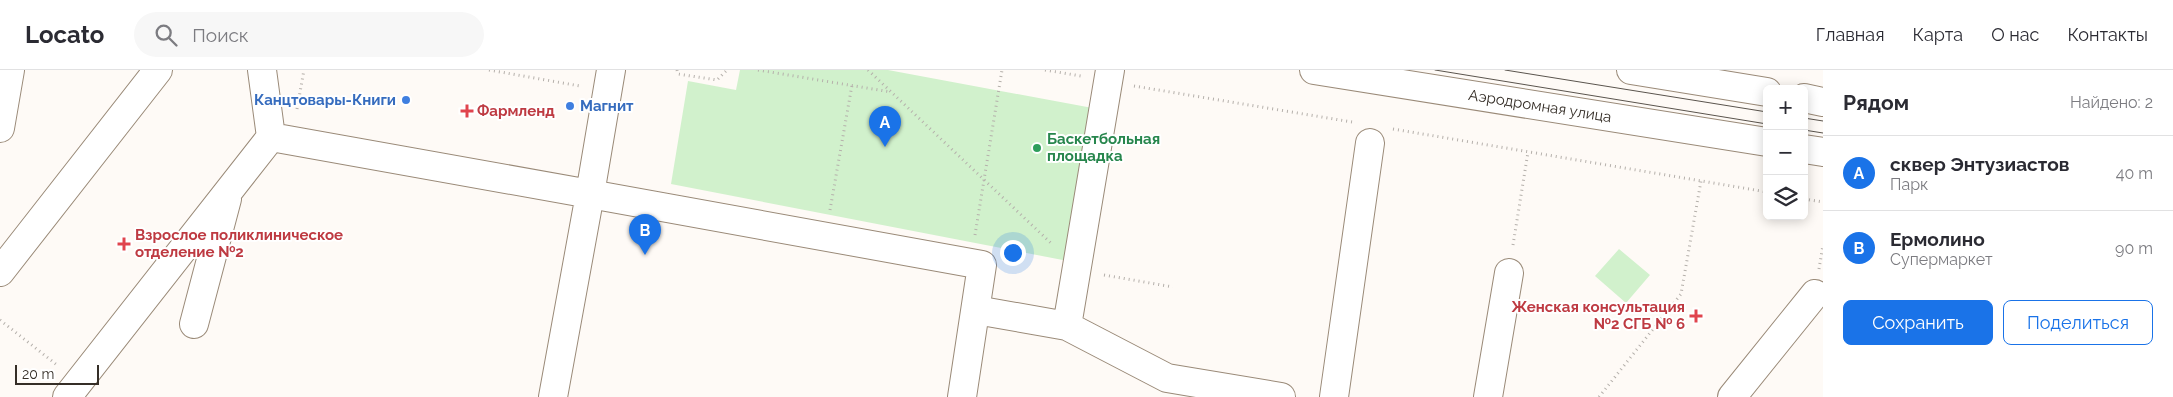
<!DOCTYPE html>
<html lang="ru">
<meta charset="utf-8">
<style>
:root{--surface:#fff;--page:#f7f7f7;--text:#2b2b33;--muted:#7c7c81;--line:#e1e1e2;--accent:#1a73e8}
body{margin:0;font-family:Raleway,sans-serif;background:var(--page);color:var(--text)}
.controls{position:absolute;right:15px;top:15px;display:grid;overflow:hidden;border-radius:8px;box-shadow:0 2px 12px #0003}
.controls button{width:45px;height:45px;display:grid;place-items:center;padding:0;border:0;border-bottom:1px solid var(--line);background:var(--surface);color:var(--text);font:25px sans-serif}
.scale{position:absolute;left:15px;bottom:12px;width:84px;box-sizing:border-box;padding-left:5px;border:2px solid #352e27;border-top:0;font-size:14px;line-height:18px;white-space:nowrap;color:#352e27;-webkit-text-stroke:4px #fff;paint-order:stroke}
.you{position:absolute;left:1012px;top:182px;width:18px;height:18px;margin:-12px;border:4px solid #fff;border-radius:50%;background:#1a73e8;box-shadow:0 0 0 8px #1a73e833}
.badge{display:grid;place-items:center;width:32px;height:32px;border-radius:50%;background:var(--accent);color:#fff;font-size:16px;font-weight:700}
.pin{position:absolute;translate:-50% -41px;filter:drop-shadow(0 1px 2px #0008)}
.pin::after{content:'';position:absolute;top:26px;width:18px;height:15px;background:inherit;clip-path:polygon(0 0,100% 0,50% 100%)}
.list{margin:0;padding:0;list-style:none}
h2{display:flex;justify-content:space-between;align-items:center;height:65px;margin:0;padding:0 20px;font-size:21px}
h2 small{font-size:16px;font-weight:400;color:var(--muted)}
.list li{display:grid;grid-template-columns:32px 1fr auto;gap:15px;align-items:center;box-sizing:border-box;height:75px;padding:0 20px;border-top:1px solid var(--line)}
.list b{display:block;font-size:19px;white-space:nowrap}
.list p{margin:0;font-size:16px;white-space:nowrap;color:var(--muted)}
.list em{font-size:16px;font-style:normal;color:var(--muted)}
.actions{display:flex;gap:10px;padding:15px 20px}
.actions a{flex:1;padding:11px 0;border:1px solid var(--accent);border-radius:8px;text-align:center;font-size:18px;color:var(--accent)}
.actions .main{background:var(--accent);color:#fff}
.icon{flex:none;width:28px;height:28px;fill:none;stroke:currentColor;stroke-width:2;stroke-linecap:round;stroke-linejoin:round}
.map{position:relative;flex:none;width:1823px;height:327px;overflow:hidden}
header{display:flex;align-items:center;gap:30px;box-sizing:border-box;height:70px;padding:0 25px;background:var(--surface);border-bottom:1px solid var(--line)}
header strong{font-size:24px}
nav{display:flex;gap:28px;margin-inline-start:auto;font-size:18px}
.search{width:350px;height:45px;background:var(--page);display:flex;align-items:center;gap:12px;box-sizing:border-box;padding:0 18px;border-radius:28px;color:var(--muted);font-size:19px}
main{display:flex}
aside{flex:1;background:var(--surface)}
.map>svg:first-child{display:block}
.green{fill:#d1f1cc}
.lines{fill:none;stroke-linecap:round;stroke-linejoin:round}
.minor-casing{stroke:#9a8a78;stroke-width:30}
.major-casing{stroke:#9a8a78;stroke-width:30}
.path{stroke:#b5b0ab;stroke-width:3;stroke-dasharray:1 4;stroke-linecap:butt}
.minor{stroke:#fff;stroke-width:28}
.major{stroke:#fff;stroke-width:28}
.tram{stroke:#5a544d;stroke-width:1}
.shop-dot{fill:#3f7fe0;stroke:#fff;stroke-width:2}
.health-dot{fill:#e0444e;stroke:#fff;stroke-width:2}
.leisure-dot{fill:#2e9e5b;stroke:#fff;stroke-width:2}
.labels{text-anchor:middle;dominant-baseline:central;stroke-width:4;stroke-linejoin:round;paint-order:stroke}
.shop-label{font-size:15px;font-weight:bold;fill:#366cbe;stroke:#fff;text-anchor:end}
.street-label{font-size:15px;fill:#352e27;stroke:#fff}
.health-label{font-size:15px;font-weight:bold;fill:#be3a42;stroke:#fff;text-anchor:start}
.leisure-label{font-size:15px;font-weight:bold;fill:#27864d;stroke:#fff;text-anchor:start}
</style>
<header>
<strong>Locato</strong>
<div class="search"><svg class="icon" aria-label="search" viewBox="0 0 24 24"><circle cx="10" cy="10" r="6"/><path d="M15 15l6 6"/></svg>Поиск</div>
<nav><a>Главная</a><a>Карта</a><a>О нас</a><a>Контакты</a></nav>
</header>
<main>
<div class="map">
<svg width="1823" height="327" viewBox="0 0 1823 327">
<rect width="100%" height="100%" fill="#fefaf6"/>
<path class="green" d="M 740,0 L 888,0 L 1098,39 L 1073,192 L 671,114 L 688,11 L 736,20 Z
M 1619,179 L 1650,205 L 1626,233 L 1595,206 Z"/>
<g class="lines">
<g class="minor-casing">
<path id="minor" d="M 262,0 L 271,67
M 0,58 L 10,0
M 0,202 L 158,0
M 976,240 L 1067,256 L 1167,308 L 1281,327
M 194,254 L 227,129
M 1067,256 L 1110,0
M 67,327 L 271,67 L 590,124 L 611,0
M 553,327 L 590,124 L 982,195 L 962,327
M 1334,327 L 1370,73
M 1488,327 L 1509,203
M 1732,327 L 1815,224"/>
</g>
<g class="major-casing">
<path id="major" d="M 1314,0 L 1767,72
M 1631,0 L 1767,22
M 1804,28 L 1823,32
M 1804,79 L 1823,82"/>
</g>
<path class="path" d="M 489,0 L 580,16
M 677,0 L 678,4 L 717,10 L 727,0
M 758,0 L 891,22
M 868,0 L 1053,175
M 1045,0 L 1081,6
M 1134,16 L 1352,52
M 297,39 L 304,0
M 1393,59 L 1767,122
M 1804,129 L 1823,132
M 830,140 L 852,15
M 975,165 L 1002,0
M 1513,175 L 1528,82
M 1819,199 L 1823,175
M 1104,205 L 1173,217
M 0,250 L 57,295
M 1599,327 L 1681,224 L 1701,111"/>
<use href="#minor" class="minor"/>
<use href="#major" class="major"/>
<path class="tram" d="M 1435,0 L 1767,54
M 1505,0 L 1767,42
M 1804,48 L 1823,51
M 1804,60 L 1823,63"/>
</g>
<g class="shop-dot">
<circle cx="406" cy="30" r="5"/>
<circle cx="570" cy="36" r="5"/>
</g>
<g class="health-dot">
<path d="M464.5 33.5h5v5h5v5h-5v5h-5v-5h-5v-5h5z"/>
<path d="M121.5 166.5h5v5h5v5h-5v5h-5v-5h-5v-5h5z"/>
<path d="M1693.5 238.5h5v5h5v5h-5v5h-5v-5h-5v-5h5z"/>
</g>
<circle class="leisure-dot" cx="1037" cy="78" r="5"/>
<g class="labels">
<g class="shop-label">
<text x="396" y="30">Канцтовары-Книги</text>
<text x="580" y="36" text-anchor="start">Магнит</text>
</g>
<g class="street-label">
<text transform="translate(1540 36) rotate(9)">Аэродромная улица</text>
</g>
<g class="health-label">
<text x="477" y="41">Фармленд</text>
<text x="135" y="165">Взрослое поликлиническое<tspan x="135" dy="17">отделение №2</tspan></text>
<text x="1685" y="237" text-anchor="end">Женская консультация<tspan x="1685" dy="17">№2 СГБ № 6</tspan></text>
</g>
<g class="leisure-label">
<text x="1047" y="69">Баскетбольная<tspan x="1047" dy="17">площадка</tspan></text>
</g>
</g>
</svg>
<div class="controls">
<button>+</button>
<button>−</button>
<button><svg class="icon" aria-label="layers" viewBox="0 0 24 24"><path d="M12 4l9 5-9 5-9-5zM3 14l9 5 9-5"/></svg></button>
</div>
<div class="scale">20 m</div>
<div class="you"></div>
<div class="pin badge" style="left:885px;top:77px">A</div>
<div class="pin badge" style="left:645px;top:185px">B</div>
</div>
<aside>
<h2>Рядом<small>Найдено: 2</small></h2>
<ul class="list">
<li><span class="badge">A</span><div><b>сквер Энтузиастов</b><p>Парк</p></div><em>40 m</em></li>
<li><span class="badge">B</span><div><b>Ермолино</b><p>Супермаркет</p></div><em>90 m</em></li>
</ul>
<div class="actions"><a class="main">Сохранить</a><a>Поделиться</a></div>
</aside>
</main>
